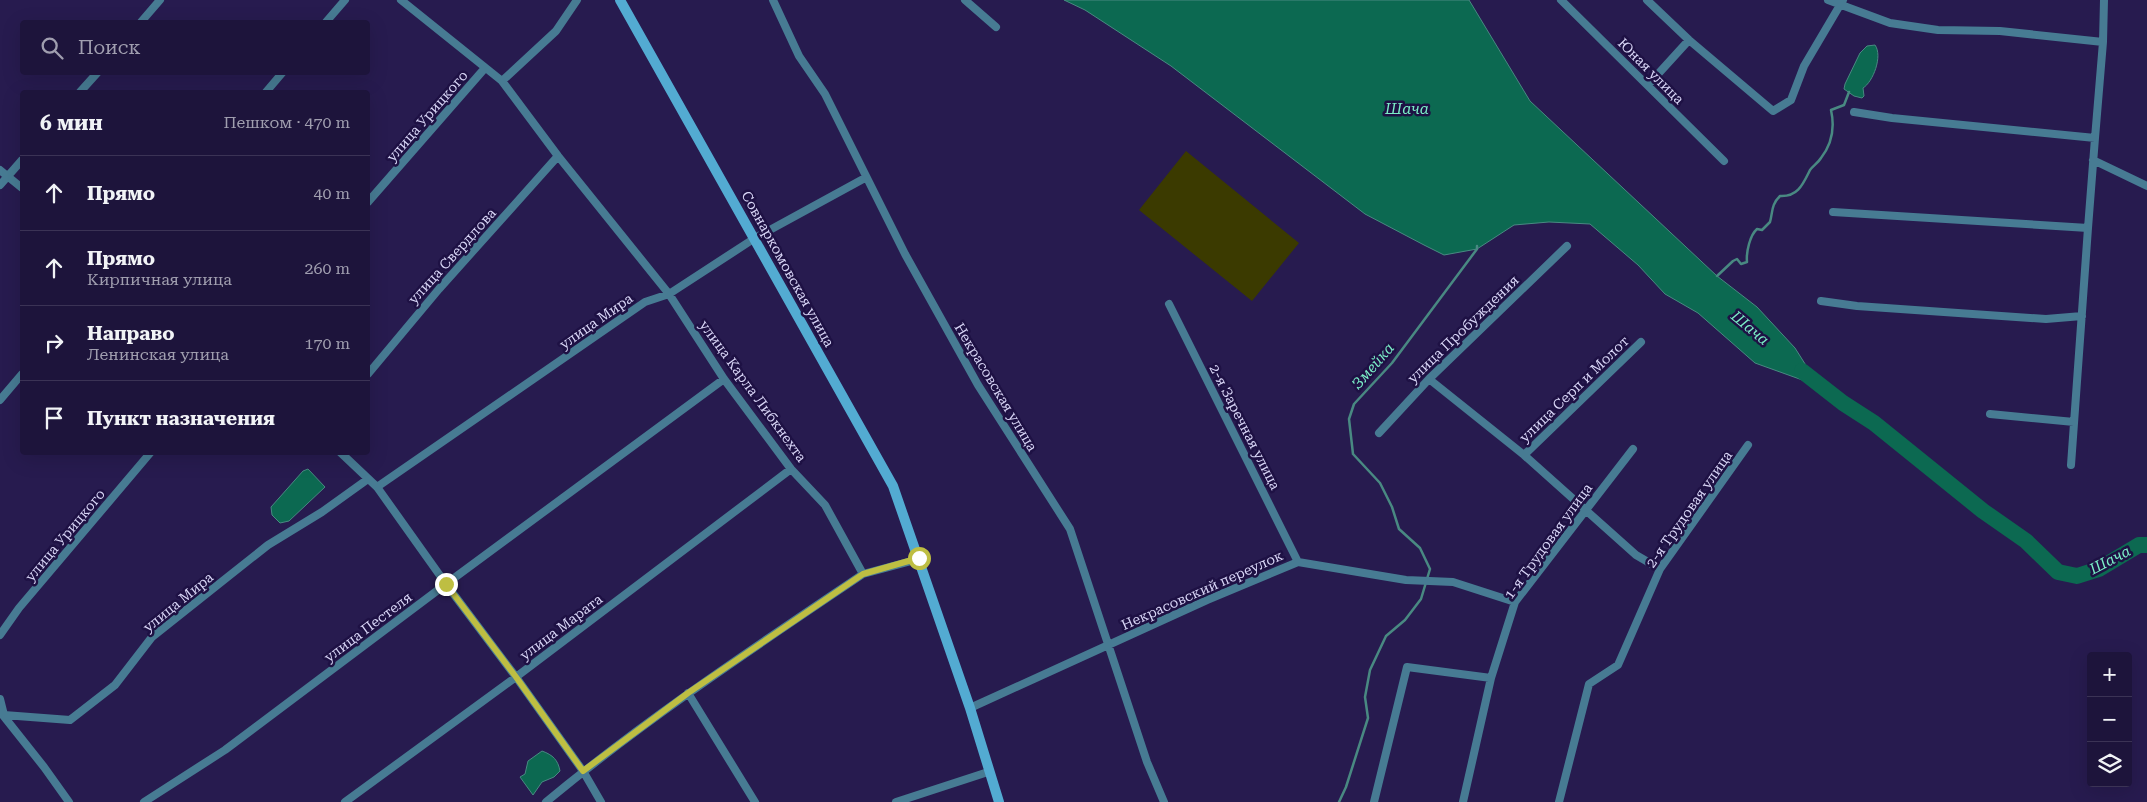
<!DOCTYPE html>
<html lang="ru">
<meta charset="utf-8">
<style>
:root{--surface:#1d143b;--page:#2a2146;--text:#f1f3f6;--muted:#a09eaf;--line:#3b3355}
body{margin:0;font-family:"Roboto Serif",serif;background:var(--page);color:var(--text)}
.controls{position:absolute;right:15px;bottom:15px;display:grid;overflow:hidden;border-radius:5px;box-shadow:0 5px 20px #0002}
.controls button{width:45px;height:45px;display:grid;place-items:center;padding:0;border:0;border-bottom:1px solid var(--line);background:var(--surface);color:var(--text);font:25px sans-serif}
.stop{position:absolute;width:15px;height:15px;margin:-11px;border:4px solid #bebe42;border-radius:50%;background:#fff}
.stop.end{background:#bebe42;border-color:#fff;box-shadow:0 1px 5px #0008}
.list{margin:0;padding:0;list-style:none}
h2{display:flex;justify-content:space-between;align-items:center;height:65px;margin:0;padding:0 20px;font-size:21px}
h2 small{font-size:16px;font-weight:400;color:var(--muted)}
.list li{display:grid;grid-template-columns:32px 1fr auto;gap:15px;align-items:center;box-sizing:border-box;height:75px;padding:0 20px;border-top:1px solid var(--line)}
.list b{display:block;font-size:19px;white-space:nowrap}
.list p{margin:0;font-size:16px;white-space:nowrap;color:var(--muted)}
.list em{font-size:16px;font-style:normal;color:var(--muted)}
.icon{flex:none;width:28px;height:28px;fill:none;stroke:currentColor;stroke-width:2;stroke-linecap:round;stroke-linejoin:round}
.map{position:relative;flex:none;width:2147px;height:802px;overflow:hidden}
.search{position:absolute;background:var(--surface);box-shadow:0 5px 20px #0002;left:20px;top:20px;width:350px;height:55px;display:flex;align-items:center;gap:12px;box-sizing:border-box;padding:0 18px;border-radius:5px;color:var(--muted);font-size:19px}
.panel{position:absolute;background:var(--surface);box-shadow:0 5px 20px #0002;left:20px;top:90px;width:350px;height:365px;border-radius:5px}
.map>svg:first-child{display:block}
.green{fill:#3b3a00}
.water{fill:#0c6951;stroke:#498982}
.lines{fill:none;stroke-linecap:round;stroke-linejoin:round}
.stream{stroke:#498982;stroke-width:2.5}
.river{stroke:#0c6951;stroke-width:16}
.street{stroke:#477b93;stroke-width:8}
.secondary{stroke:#53abd2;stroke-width:10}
.route{stroke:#bebe42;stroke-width:6}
.labels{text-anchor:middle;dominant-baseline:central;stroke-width:5;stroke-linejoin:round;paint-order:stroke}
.street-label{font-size:14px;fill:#d8d5f6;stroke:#1e1144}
.water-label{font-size:15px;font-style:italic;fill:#7beec7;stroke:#1e1144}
</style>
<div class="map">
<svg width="2147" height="802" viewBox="0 0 2147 802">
<rect width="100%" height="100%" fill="#271b4f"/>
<path class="green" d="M 1186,151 L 1299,243 L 1252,301 L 1139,210 Z"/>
<path class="water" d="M 1064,0 L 1469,0 L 1530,101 L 1717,276 L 1757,307 L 1795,348 L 1819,386 L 1755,363 L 1698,313 L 1665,294 L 1638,265 L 1590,224 L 1549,222 L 1514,225 L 1477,249 L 1444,255 L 1424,245 L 1365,214 L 1171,66 L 1085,10 Z
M 1875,45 C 1883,56 1873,82 1863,88 L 1864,96 L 1862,98 L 1854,96 L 1844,89 L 1845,84 L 1860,53 L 1867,46 Z
M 308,469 L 325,487 L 289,521 L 280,523 L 272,515 L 271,507 L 303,471 Z
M 542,751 C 553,755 558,760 560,771 L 554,777 L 542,782 L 533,795 L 520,777 L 525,774 L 528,761 Z"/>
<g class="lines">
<path class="stream" d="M 1717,276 L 1733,261 L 1737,259 L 1741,264 L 1747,262 C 1746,252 1750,235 1757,229 L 1762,230 L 1770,222 C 1773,211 1771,205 1780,196 C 1798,197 1803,184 1810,170 C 1813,166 1818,163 1821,158 C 1832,144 1835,128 1831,110 L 1844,105 L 1849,92
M 1339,802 L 1346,787 L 1368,718 L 1365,697 L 1370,670 L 1386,636 L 1405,620 L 1421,599 L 1430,569 L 1420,548 L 1399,529 L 1392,507 L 1380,483 L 1353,454 L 1349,419 L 1354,404 L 1392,363 L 1477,249 L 1477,246"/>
<path class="river" d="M 1802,371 L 1843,403 L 1874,423 L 1983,511 L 2026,541 L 2058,572 L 2077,576 L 2099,569 L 2139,545 L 2147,545"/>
<path class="street" d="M 401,0 L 502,81 L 558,156 L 669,294 L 724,379 L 791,469 L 825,505 L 863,574 L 919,559
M 773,0 L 799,56 L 825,94 L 905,254 L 978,385 L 1070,529 L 1147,762 L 1164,802
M 965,0 L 996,27
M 1561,0 L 1724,161
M 1647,0 L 1689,40 L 1773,111 L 1791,100 L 1804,66 L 1843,0
M 1828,0 L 1890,23 L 1938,30 L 2000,31 L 2103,42 L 2104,0
M 141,22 L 160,0
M 326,22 L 345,0
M 502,81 L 556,31 L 577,0
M 1648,85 L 1689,40
M 80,92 L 98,72
M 266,92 L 283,72
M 1854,112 L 1892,118 L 2095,138 L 2103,42
M 2093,160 L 2147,186
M 0,170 L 22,188
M 0,185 L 22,160
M 368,202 L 485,68
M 1833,212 L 2088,228 L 2095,138
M 1821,301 L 1857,306 L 2046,319 L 2082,316
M 1169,304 L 1298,562
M 368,374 L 439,289 L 558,156
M 1429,379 L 1524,455 L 1636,555 L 1660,569
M 0,400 L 22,374
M 1990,414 L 2074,422
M 1379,433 L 1429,379 L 1567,246
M 340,452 L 377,487 L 446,584 L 516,677 L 583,771 L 601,802
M 1524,455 L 1641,342
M 2071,465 L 2088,228
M 377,487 L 645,302 L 669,294 L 755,238 L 865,178
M 0,635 L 19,608 L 151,452
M 688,693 L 755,802
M 0,699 L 4,715 L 70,720 L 115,685 L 152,637 L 268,545 L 322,512 L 368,479
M 970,708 L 1207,600 L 1298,562 L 1406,580 L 1453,582 L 1515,602
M 2,714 L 44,767 L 69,802
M 144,802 L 225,750 L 446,584 L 724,379
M 345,802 L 516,677 L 791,469
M 546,802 C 646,719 755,647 863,574
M 896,802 L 988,772
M 1374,802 L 1407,667 L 1491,678
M 1463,802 L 1491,678 L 1515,602 L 1633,449
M 1559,802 L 1589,684 L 1618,665 L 1660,569 L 1748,445"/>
<path class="secondary" d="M 620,0 L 893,486 L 970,708 L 999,802"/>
</g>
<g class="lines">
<path class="route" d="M 446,584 L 516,677 L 583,771 L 688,693 L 863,574 L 919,558"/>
</g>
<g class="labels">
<g class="street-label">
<text transform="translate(1651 71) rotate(45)">Юная улица</text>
<text transform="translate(427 116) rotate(-49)">улица Урицкого</text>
<text transform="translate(452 256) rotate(-48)">улица Свердлова</text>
<text transform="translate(788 269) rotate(61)">Совнаркомовская улица</text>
<text transform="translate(596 321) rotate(-35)">улица Мира</text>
<text transform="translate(1463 329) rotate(-44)">улица Пробуждения</text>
<text transform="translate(996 387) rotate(59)">Некрасовская улица</text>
<text transform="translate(1574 389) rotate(-44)">улица Серп и Молот</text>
<text transform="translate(753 391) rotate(54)">улица Карла Либкнехта</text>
<text transform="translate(1245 427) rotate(63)">2-я Заречная улица</text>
<text transform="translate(1689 509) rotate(-55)">2-я Трудовая улица</text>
<text transform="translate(65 535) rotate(-50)">улица Урицкого</text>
<text transform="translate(1548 541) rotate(-54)">1-я Трудовая улица</text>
<text transform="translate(1202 590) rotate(-24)">Некрасовский переулок</text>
<text transform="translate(178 602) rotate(-39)">улица Мира</text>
<text transform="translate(368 627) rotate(-37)">улица Пестеля</text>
<text transform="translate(561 627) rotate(-37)">улица Марата</text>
</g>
<g class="water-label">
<text x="1407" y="109">Шача</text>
<text transform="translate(1750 328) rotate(40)">Шача</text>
<text transform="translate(1373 366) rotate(-49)">Змейка</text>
<text transform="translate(2110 560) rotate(-28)">Шача</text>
</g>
</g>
</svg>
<div class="controls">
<button>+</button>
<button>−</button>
<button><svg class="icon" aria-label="layers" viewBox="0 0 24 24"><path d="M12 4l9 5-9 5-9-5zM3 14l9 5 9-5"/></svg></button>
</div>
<div class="stop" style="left:919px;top:558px"></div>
<div class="stop end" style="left:446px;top:584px"></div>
<div class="search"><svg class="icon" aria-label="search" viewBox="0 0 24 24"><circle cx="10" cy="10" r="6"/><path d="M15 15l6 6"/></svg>Поиск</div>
<section class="panel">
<h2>6 мин<small>Пешком · 470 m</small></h2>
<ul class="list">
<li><svg class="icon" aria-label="ahead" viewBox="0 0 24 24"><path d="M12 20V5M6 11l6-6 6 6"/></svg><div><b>Прямо</b></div><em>40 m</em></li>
<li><svg class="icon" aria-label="ahead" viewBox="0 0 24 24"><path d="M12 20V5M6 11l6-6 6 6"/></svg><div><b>Прямо</b><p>Кирпичная улица</p></div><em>260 m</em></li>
<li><svg class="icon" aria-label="right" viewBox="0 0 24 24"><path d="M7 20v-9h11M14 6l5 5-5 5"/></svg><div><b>Направо</b><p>Ленинская улица</p></div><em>170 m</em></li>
<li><svg class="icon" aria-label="arrive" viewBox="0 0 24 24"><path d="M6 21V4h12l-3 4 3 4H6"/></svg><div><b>Пункт назначения</b></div></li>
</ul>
</section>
</div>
